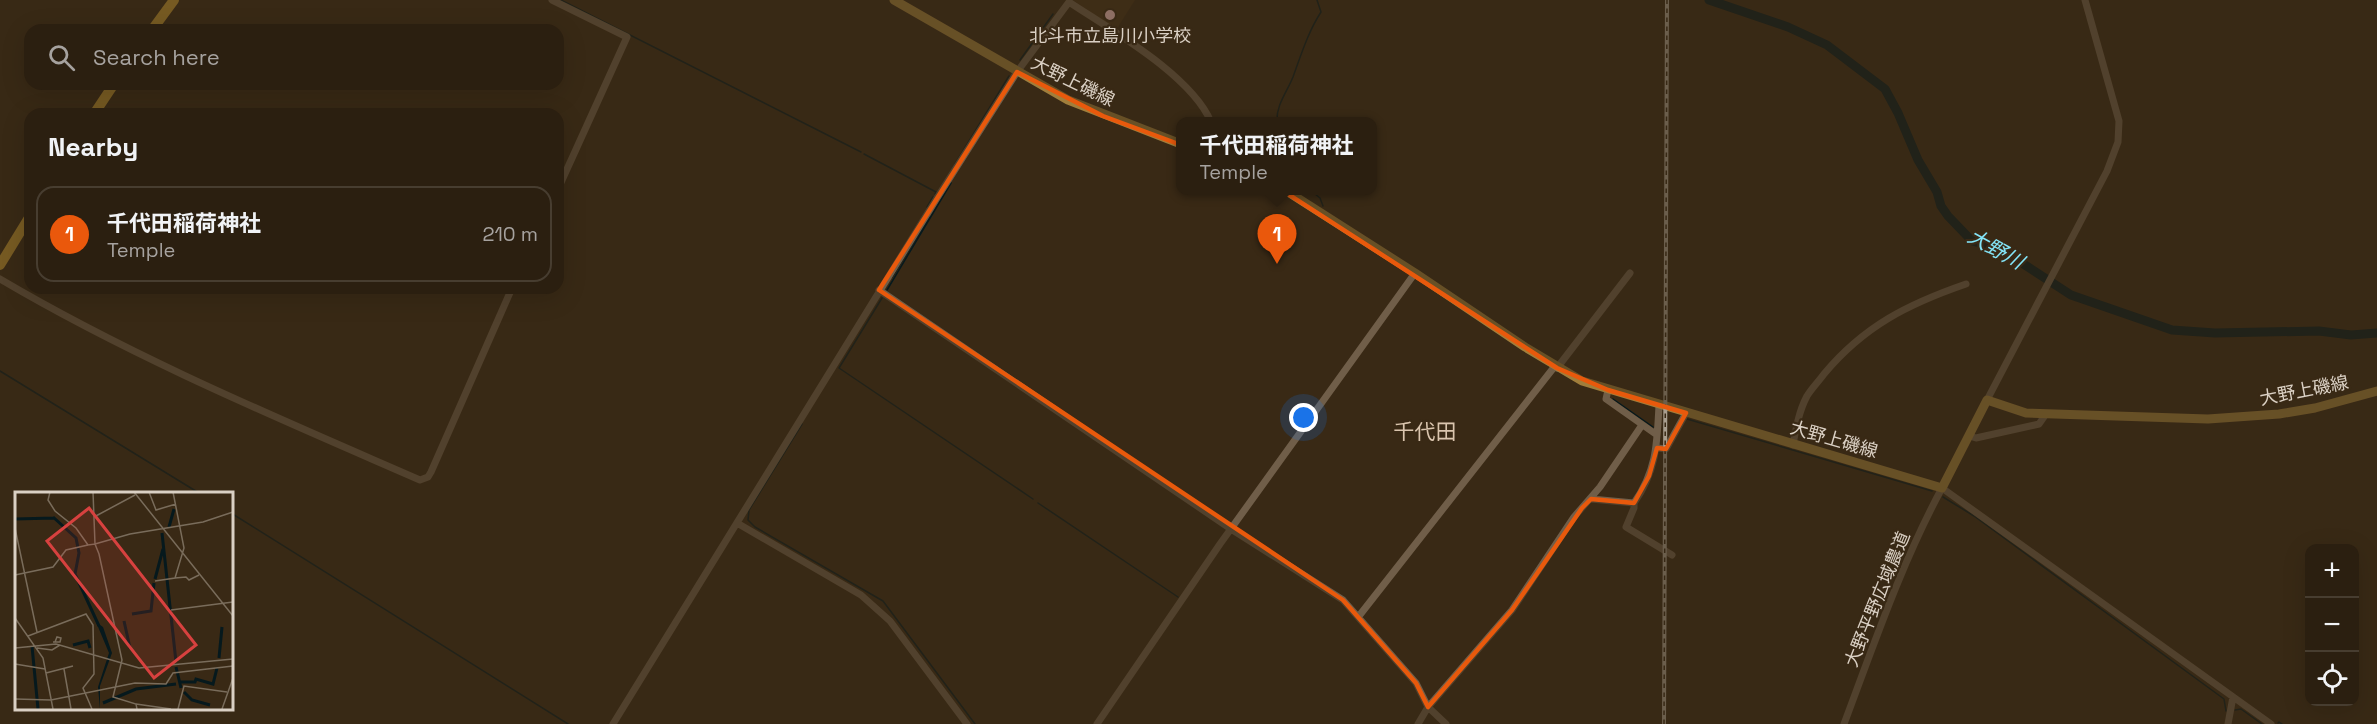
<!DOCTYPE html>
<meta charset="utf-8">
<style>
:root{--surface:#2b1f10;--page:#332719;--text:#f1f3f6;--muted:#a6a29f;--line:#473d30;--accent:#ea580c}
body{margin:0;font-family:"Space Grotesk","Noto Sans JP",sans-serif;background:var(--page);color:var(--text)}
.controls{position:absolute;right:18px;bottom:18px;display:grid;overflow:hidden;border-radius:12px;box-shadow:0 6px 24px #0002}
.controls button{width:54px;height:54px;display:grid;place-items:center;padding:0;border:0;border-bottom:2px solid var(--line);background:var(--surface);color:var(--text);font:30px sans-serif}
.you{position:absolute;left:1304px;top:418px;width:21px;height:21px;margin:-15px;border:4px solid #fff;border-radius:50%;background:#1a73e8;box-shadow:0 0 0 9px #1a73e833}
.badge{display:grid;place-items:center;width:39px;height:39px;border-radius:50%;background:var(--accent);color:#fff;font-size:20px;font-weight:700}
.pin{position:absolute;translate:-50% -50px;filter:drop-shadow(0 2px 3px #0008)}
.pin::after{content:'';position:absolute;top:32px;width:21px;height:18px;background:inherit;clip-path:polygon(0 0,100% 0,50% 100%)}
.popup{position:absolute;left:1176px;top:117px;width:201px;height:78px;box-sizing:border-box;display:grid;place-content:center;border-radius:12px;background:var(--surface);filter:drop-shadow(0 2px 4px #0005);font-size:20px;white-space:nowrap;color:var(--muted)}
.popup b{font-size:22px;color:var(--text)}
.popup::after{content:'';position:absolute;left:50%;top:100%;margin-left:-12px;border:12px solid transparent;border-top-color:var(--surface)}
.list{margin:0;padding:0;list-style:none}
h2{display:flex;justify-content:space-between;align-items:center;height:78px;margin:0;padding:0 24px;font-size:26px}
h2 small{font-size:20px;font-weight:400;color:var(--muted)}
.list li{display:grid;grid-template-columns:39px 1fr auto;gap:18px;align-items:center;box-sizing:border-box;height:96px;margin:0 12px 12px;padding:0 12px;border:2px solid var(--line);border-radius:18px}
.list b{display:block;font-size:22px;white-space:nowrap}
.list p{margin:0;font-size:20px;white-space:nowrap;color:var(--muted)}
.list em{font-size:20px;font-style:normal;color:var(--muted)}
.icon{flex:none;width:33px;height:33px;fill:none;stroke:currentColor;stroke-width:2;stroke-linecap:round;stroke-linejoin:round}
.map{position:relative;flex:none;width:2377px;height:724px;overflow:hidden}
.search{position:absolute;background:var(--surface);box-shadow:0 6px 24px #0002;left:24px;top:24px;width:540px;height:66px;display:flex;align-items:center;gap:15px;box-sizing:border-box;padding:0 21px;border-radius:18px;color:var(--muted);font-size:22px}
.panel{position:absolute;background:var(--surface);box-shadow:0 6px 24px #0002;left:24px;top:108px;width:540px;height:186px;border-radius:18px}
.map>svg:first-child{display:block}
.built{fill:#463117}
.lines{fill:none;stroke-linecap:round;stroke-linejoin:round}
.stream{stroke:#06191d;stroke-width:1.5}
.river{stroke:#06191d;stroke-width:9}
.minor{stroke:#705e49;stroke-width:7}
.major{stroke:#a17e3b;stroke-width:9}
.highway{stroke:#c19431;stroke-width:10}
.rail-casing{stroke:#a89d8e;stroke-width:4}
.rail{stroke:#392915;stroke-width:1.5;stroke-dasharray:4.5;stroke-linecap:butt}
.marked{fill:none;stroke:#e8590c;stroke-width:4.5;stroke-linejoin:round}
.education-dot{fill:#8d6e63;stroke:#392915;stroke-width:2}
.labels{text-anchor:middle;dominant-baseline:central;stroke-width:4.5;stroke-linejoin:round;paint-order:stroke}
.poi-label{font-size:18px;fill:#dad0c4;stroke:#392915}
.street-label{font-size:18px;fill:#dad0c4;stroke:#392915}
.water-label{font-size:20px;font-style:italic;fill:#84e6f9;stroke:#392915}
.quarter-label{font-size:21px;fill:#dac5ae;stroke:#392915}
.inset-river{fill:none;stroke:#06191d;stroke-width:3}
.inset-road{fill:none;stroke:#796c5b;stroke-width:1.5}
.view{fill:#d7413f;fill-opacity:0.15;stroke:#d7413f;stroke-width:3}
.inset-edge{fill:none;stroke:#dad0c4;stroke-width:3}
</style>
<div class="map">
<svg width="2377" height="724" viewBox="0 0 2377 724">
<rect width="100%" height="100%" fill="#392915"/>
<path class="built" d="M 1073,0 L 1135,0 L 1116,30 Z"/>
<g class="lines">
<path class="stream" d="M 561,0 L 861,152
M 1020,60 L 1053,14
M 1277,122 C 1276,105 1287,92 1293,77 C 1301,55 1308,32 1321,12 L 1317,0
M 864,154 L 936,192 L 935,194
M 955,164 L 1009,76
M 1310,190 L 1320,198 L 1323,206
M 927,207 L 933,197
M 892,277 L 929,217
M 887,290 L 951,183
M 882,298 L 839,368 L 1033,499
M 0,371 L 199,493
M 1613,399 L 1653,427
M 1687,419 L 1932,491
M 802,424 L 749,510 L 748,520 L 755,527 L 883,601 L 975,724
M 1943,497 L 1974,516 L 2224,699 L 2226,711
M 1038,503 L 1178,597
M 231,513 L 568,724
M 2235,710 L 2241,709 L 2262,724
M 2278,723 L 2279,722 L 2282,724"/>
<path class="river" d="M 1709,0 L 1788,27 L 1827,45 L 1885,89 L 1898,113 L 1918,160 L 1937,192 L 1941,206 L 1948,216 L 1972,241 L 1999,248 L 2071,295 L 2172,330 L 2215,333 L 2319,331 L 2351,335 L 2377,333"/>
<path class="minor" d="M 552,0 L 627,37 L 558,189
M 0,279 C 134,358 278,418 420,480 L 428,477 L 431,472 L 512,288
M 879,290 L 1231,529 L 1343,600 L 1416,683 L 1428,707 L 1446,724
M 1557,368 L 1630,273
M 1608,390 L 1606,399 L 1657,435
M 1987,400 L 2107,171 L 2118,142 L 2119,121 L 2085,0
M 1969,436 L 1976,438 L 2039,424 L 2046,414
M 1793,445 C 1796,428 1799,411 1807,396 C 1812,388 1819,381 1824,374 C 1864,326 1908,304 1966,284
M 1657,448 L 1666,449 L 1686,413
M 1591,499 L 1634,503 C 1657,470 1657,443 1659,405
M 1634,503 L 1634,508 L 1626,527 L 1672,555
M 737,523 L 861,595 L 890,621 L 967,724
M 1359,616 L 1555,366
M 613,724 L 937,198 L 1017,72 L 1069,2 C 1111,30 1191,75 1211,122
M 1097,724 L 1220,544 L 1415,273
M 1418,724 L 1428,707 L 1512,610 L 1574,517 L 1600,487 L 1642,425
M 1844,724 C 1874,644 1902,562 1942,488 L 2271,724
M 2228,724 L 2233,697"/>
<path class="major" d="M 894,0 L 1068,100 L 1181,144
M 1285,190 L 1415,273 L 1525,347 L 1582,381 L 1942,488 L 1987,400 L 2026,413 L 2208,419 L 2279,414 L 2315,408 L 2377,391"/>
<path class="highway" d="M 152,30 L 174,0
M 94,114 L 114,84
M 0,265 L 30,216"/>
<g class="rail-casing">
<path id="rail" d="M 1664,724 L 1667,0"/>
</g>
<use href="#rail" class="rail"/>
</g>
<path d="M0 0H2377V724H0ZM 1017,72 L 1103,116 L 1254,172 L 1557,368 L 1608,390 L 1686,413 L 1666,449 L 1657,448 L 1649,476 L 1634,503 L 1591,499 L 1582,508 L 1512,610 L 1428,707 L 1416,683 L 1343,600 L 879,290 Z" fill="#392915" fill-opacity=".55" fill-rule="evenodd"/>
<path class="marked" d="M 1017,72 L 1103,116 L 1254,172 L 1557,368 L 1608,390 L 1686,413 L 1666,449 L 1657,448 L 1649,476 L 1634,503 L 1591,499 L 1582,508 L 1512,610 L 1428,707 L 1416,683 L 1343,600 L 879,290 Z"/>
<circle class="education-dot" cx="1110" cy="15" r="6"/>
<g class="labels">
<g class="poi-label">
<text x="1110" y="35">北斗市立島川小学校</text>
</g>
<g class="street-label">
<text transform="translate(1073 81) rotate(26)">大野上磯線</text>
<text transform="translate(2304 390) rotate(-11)">大野上磯線</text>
<text transform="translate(1834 439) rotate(16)">大野上磯線</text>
<text transform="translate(1877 599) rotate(-68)">大野平野広域農道</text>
</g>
<g class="water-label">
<text transform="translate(1996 249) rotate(29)">大野川</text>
</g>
<g class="quarter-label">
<text x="1425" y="431">千代田</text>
</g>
</g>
<g transform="translate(15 492)">
<rect width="218" height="218" fill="#392915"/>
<path d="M 81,130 L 88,135 L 97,161 L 85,194 L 85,217 L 83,195 L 94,161 Z" fill="#06191d"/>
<path class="inset-river" d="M 38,25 L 61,46 L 64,61 L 60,82 L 84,134M 0,27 L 39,26M 154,35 L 159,17M 147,41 L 161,170M 140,87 L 148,57M 117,122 L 136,119 L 139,91M 109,129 L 115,156M 58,153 L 73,149 L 75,156M 17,154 L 23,217M 204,166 L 207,135M 161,175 L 166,196M 164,190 L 180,190 L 181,187 L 198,192 L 202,176M 169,200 L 177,208 L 195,213M 88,211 L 121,197 L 161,192"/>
<path class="inset-road" d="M 35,0 L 33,8 L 40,19 L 61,36 L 73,53 L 80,52 L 84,62 L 107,168 L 98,205 L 121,212 L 122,217M 78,0 L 80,52 L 115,42 L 188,30 L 218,20M 119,0 L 218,124M 134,0 L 141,18 L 161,12M 79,25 L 120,3M 0,36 L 22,140M 0,83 L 38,75 L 51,58 L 73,53M 160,86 L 171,85 L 174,88 L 184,83M 140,89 L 160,86 L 169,56 L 158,0M 156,118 L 218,110M 0,126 L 28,166 L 38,217M 13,144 L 71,122 L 78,133 L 79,182 L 68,196 L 77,217M 38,150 L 45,150 L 46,146 L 42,145 L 40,150M 0,156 L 41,152 L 124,176 L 218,167M 22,156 L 37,158 L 45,153M 0,172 L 30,177M 49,177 L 56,217M 31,181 L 58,174M 0,207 L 36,208 L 120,191 L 151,192 L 158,181 L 218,174M 121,212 L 156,217M 163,217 L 169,194 L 212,200M 207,217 L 218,186"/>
<path class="view" d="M 74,16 L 181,153 L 139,186 L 32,49 Z"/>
<rect width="218" height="218" class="inset-edge"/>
</g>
</svg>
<div class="controls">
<button>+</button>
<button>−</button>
<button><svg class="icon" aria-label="locate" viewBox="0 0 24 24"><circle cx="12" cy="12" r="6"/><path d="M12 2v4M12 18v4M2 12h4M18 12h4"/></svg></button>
</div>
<div class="you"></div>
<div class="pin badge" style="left:1277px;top:264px">1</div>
<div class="popup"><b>千代田稲荷神社</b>Temple</div>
<div class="search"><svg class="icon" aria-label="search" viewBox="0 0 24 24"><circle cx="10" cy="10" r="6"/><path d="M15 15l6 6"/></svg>Search here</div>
<section class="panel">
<h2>Nearby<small></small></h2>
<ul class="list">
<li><span class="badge">1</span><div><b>千代田稲荷神社</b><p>Temple</p></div><em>210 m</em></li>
</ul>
</section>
</div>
